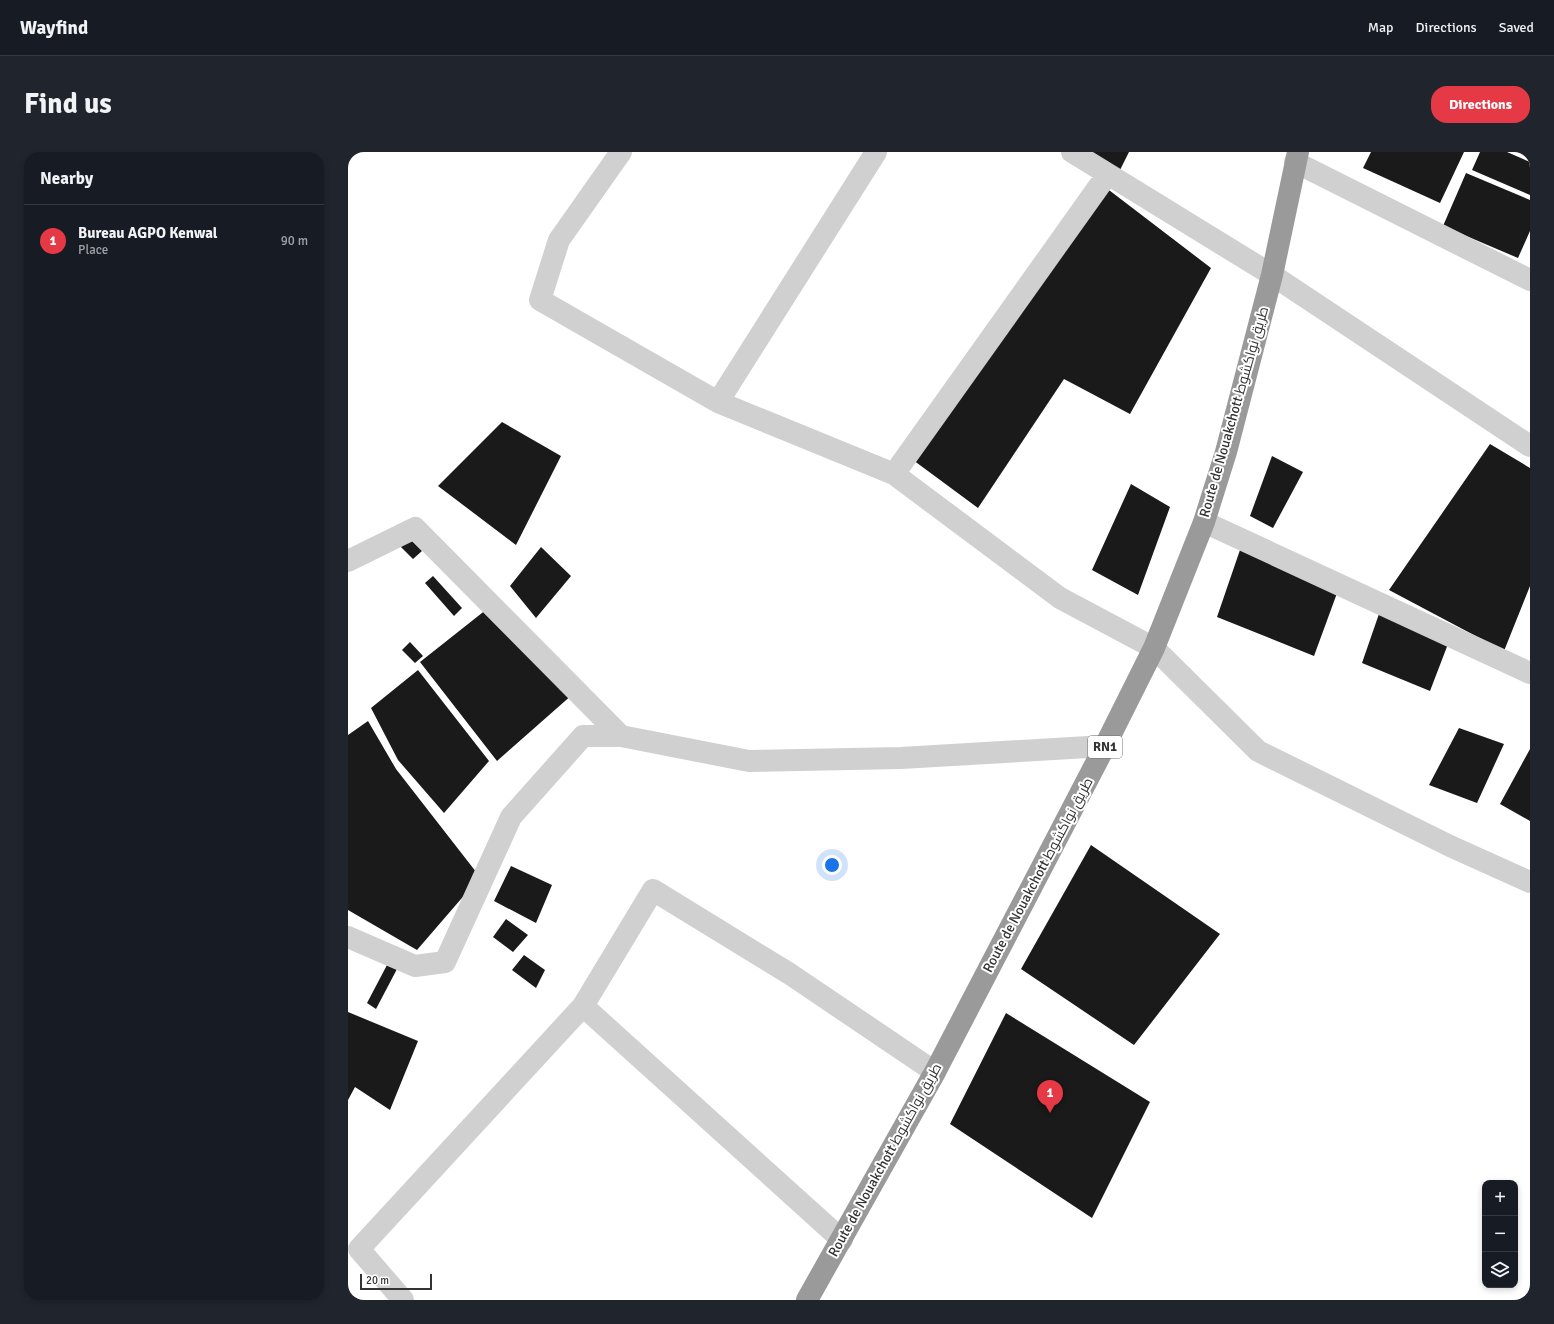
<!DOCTYPE html>
<meta charset="utf-8">
<style>
:root{--surface:#171b24;--page:#20242c;--text:#f1f3f6;--muted:#9ea1a6;--line:#363941;--accent:#e63946}
body{margin:0;font-family:Signika,Cairo,sans-serif;background:var(--page);color:var(--text)}
.controls{position:absolute;right:12px;bottom:12px;display:grid;overflow:hidden;border-radius:8px;box-shadow:0 2px 6px #0003}
.controls button{width:36px;height:36px;display:grid;place-items:center;padding:0;border:0;border-bottom:1px solid var(--line);background:var(--surface);color:var(--text);font:20px sans-serif}
.scale{position:absolute;left:12px;bottom:10px;width:72px;box-sizing:border-box;padding-left:4px;border:2px solid #333;border-top:0;font-size:11px;line-height:14px;white-space:nowrap;color:#333;-webkit-text-stroke:3px #fff;paint-order:stroke}
.you{position:absolute;left:484px;top:713px;width:14px;height:14px;margin:-10px;border:3px solid #fff;border-radius:50%;background:#1a73e8;box-shadow:0 0 0 6px #1a73e833}
.badge{display:grid;place-items:center;width:26px;height:26px;border-radius:50%;background:var(--accent);color:#fff;font-size:13px;font-weight:700}
.pin{position:absolute;translate:-50% -33px;filter:drop-shadow(0 1px 2px #0008)}
.pin::after{content:'';position:absolute;top:21px;width:14px;height:12px;background:inherit;clip-path:polygon(0 0,100% 0,50% 100%)}
.list{margin:0;padding:0;list-style:none}
h2{display:flex;justify-content:space-between;align-items:center;height:52px;margin:0;padding:0 16px;font-size:17px}
h2 small{font-size:13px;font-weight:400;color:var(--muted)}
.list li{display:grid;grid-template-columns:26px 1fr auto;gap:12px;align-items:center;box-sizing:border-box;height:72px;padding:0 16px;border-top:1px solid var(--line)}
.list b{display:block;font-size:15px;white-space:nowrap}
.list p{margin:0;font-size:13px;white-space:nowrap;color:var(--muted)}
.list em{font-size:13px;font-style:normal;color:var(--muted)}
.icon{flex:none;width:22px;height:22px;fill:none;stroke:currentColor;stroke-width:2;stroke-linecap:round;stroke-linejoin:round}
.map{position:relative;flex:none;width:1182px;height:1148px;overflow:hidden;border-radius:16px}
header{display:flex;align-items:center;gap:24px;box-sizing:border-box;height:56px;padding:0 20px;background:var(--surface);border-bottom:1px solid var(--line)}
header strong{font-size:19px}
nav{display:flex;gap:22px;margin-inline-start:auto;font-size:14px}
.intro{display:flex;align-items:center;justify-content:space-between;box-sizing:border-box;height:96px;padding:0 24px}
h1{margin:0;font-size:28px}
.button{padding:10px 18px;border-radius:16px;background:var(--accent);color:#fff;font-size:14px;font-weight:700}
main{display:flex;gap:24px;padding:0 24px}
aside{flex:1;background:var(--surface);border-radius:16px;box-shadow:0 2px 6px #0003}
.map>svg:first-child{display:block}
.building{fill:#1a1a1a}
.lines{fill:none;stroke-linecap:round;stroke-linejoin:round}
.minor{stroke:#d0d0d0;stroke-width:22}
.highway{stroke:#9a9a9a;stroke-width:22}
.labels{text-anchor:middle;dominant-baseline:central;stroke-width:4;stroke-linejoin:round;paint-order:stroke}
.shield{fill:#fff;stroke:#707070;stroke-width:1}
.shield-label{font-size:13px;font-weight:bold;fill:#333}
.street-label{font-size:14px;fill:#333;stroke:#fff}
</style>
<header>
<strong>Wayfind</strong>
<nav><a>Map</a><a>Directions</a><a>Saved</a></nav>
</header>
<div class="intro"><h1>Find us</h1><a class="button">Directions</a></div>
<main>
<aside>
<h2>Nearby<small></small></h2>
<ul class="list">
<li><span class="badge">1</span><div><b>Bureau AGPO Kenwal</b><p>Place</p></div><em>90 m</em></li>
</ul>
</aside>
<div class="map">
<svg width="1182" height="1148" viewBox="0 0 1182 1148">
<rect width="100%" height="100%" fill="#fff"/>
<path class="building" d="M 735,0 L 781,0 L 770,22 Z
M 1023,0 L 1116,0 L 1092,51 L 1015,16 Z
M 1132,0 L 1159,0 L 1182,10 L 1182,43 L 1124,18 Z
M 1118,21 L 1182,48 L 1182,79 L 1170,106 L 1095,74 Z
M 757,35 L 863,116 L 782,262 L 716,227 L 630,356 L 565,308 Z
M 154,270 L 213,304 L 168,393 L 90,334 Z
M 1142,292 L 1182,316 L 1182,434 L 1156,499 L 1041,438 Z
M 924,304 L 955,320 L 925,376 L 902,364 Z
M 783,332 L 822,355 L 790,443 L 744,418 Z
M 60,385 L 74,399 L 65,407 L 51,393 Z
M 193,395 L 223,424 L 188,466 L 162,434 Z
M 893,395 L 992,433 L 966,504 L 869,465 Z
M 85,424 L 114,456 L 106,464 L 77,431 Z
M 139,457 L 225,542 L 149,609 L 72,510 Z
M 1032,459 L 1100,492 L 1082,539 L 1014,511 Z
M 62,490 L 75,504 L 67,511 L 54,498 Z
M 70,518 L 141,609 L 96,661 L 50,608 L 23,556 Z
M 20,569 L 48,617 L 132,725 L 69,798 L 0,758 L 0,583 Z
M 1111,576 L 1156,592 L 1129,651 L 1081,633 Z
M 1182,597 L 1182,669 L 1152,652 Z
M 743,693 L 872,782 L 786,893 L 673,817 Z
M 163,714 L 204,733 L 188,771 L 146,749 Z
M 158,767 L 180,783 L 165,800 L 145,785 Z
M 176,803 L 197,818 L 188,836 L 164,818 Z
M 39,813 L 49,817 L 28,857 L 19,851 Z
M 0,860 L 70,889 L 42,958 L 7,935 L 0,948 Z
M 658,861 L 802,950 L 744,1066 L 602,972 Z"/>
<g class="lines">
<path class="minor" d="M 273,0 L 211,88 L 192,148 L 370,250 L 546,322 L 712,446 L 806,496 L 910,599 L 1102,694 L 1182,730
M 724,0 L 924,123 L 1182,294
M 947,10 L 1182,128
M 370,250 L 528,0
M 546,322 L 759,23
M 856,370 L 1182,521
M 0,409 L 67,376 L 273,584
M 0,785 L 67,814 L 97,810 L 163,665 L 235,584 L 273,584 L 401,609 L 553,606 L 757,594
M 235,854 L 305,738 L 442,822 L 587,920
M 55,1148 L 11,1097 L 235,854 L 494,1088"/>
<path class="highway" d="M 459,1148 L 587,920 L 757,594 L 806,496 L 856,370 L 878,300 L 924,123 L 950,0"/>
</g>
<g class="labels">
<rect class="shield" x="740" y="584" width="34" height="22" rx="3"/>
<g class="shield-label">
<text x="757" y="595">RN1</text>
</g>
<g class="street-label">
<text transform="translate(886 260) rotate(-74)">Route de Nouakchott طريق نواكشوط</text>
<text transform="translate(690 723) rotate(-62)">Route de Nouakchott طريق نواكشوط</text>
<text transform="translate(537 1008) rotate(-61)">Route de Nouakchott طريق نواكشوط</text>
</g>
</g>
</svg>
<div class="controls">
<button>+</button>
<button>−</button>
<button><svg class="icon" aria-label="layers" viewBox="0 0 24 24"><path d="M12 4l9 5-9 5-9-5zM3 14l9 5 9-5"/></svg></button>
</div>
<div class="scale">20 m</div>
<div class="you"></div>
<div class="pin badge" style="left:702px;top:961px">1</div>
</div>
</main>
